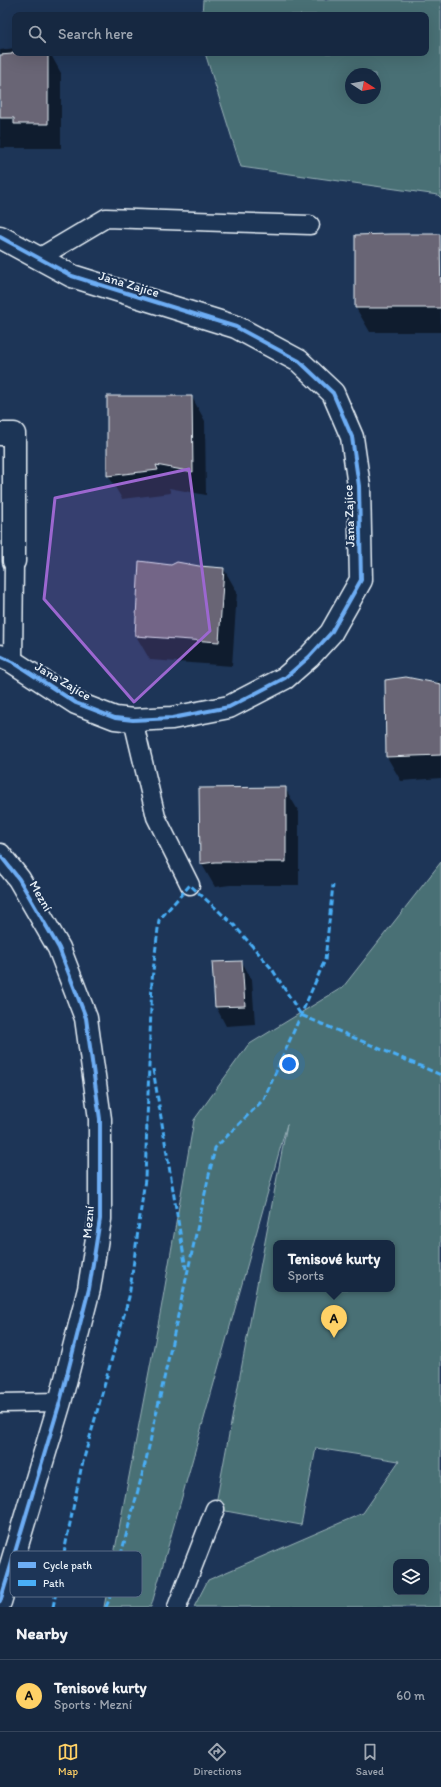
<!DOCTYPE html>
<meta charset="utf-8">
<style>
:root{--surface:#162841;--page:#23344c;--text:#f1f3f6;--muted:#9ea6b1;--line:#35445a;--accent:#ffd166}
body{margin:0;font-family:Itim,sans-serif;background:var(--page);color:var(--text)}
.controls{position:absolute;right:12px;bottom:12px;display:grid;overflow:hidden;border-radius:8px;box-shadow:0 4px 16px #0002}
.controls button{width:36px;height:36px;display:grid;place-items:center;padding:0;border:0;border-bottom:1px solid var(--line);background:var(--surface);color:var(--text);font:20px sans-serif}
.compass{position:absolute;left:345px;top:68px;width:36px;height:36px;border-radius:50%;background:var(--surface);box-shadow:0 4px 16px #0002;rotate:101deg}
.you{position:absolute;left:289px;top:1064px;width:14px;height:14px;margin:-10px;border:3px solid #fff;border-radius:50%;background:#1a73e8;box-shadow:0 0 0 6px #1a73e833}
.badge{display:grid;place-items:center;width:26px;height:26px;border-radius:50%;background:var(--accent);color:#111;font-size:13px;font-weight:700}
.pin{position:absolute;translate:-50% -33px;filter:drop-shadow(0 1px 2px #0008)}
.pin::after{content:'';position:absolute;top:21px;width:14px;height:12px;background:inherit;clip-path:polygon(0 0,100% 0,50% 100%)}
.popup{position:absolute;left:273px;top:1240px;width:122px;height:52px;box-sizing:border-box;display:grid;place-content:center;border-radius:8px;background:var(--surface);filter:drop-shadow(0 1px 3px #0005);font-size:13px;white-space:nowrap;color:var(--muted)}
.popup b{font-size:15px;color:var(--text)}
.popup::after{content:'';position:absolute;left:50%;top:100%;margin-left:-8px;border:8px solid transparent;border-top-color:var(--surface)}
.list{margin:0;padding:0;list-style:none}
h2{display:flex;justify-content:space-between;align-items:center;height:52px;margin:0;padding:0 16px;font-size:17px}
h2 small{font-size:13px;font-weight:400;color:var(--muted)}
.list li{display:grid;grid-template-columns:26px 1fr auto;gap:12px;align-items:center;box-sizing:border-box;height:72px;padding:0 16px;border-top:1px solid var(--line)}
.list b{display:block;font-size:15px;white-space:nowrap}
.list p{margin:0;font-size:13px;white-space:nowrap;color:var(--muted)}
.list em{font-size:13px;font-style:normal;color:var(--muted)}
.icon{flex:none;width:22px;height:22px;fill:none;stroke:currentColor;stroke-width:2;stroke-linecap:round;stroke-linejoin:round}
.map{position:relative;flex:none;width:441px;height:1607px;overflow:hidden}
.search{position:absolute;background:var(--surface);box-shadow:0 4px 16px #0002;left:12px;right:12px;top:12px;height:44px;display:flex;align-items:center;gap:10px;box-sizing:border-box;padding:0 14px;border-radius:8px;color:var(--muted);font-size:15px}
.sheet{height:124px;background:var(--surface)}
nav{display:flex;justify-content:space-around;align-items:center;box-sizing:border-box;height:56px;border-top:1px solid var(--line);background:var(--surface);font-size:11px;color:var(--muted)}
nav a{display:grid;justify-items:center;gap:2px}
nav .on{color:var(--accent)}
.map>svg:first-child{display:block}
.green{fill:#487075;stroke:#98b0b6;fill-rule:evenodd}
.shadow{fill:#0007}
.building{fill:#696574;stroke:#e8f1f8}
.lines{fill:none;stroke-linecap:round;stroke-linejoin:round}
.lane-casing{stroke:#e8f1f8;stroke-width:21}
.street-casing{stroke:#e8f1f8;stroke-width:25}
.lane{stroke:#1d3557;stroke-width:18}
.street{stroke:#1d3557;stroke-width:22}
.quiet{stroke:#49aef6;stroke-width:3;stroke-dasharray:6 3;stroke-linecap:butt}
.cycleway-casing{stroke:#1d3557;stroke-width:6}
.cycleway{stroke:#6dadf4;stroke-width:4}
.marked{fill:#9c67d0;fill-opacity:0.2;stroke:#9c67d0;stroke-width:3;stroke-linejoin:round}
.labels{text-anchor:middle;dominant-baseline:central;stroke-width:4;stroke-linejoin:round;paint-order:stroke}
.street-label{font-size:13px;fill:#e8f1f8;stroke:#1d3557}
.key{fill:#1d3557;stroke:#5a6d87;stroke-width:1}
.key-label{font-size:11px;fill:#e8f1f8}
</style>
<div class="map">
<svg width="441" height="1607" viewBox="0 0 441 1607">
<rect width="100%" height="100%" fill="#1d3557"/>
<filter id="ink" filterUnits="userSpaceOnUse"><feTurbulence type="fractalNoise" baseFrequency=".025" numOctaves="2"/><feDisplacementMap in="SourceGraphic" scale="8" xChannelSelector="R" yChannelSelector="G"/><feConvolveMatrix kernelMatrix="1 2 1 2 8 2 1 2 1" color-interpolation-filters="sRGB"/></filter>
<g filter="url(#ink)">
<path class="green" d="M 203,0 L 441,0 L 441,198 L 438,195 L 241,167 L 205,53 L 426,53 L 426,15 L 202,15 ZM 351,74 L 375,74 L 375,98 L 351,98 Z
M 441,862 L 441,1607 L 194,1607 L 208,1580 L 363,1513 L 399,1461 L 316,1448 L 301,1525 L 215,1509 L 287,1124 L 151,1607 L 104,1607 L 161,1309 L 194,1120 L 248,1045 L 343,987 ZM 276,1243 L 392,1243 L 392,1289 L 276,1289 ZM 396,1562 L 426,1562 L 426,1592 L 396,1592 Z"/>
<path class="shadow" d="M 15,48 L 15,53 L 50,53 L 61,73 L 61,148 L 0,148 L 0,50 Z
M 440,235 L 441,332 L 370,332 L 356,308 L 356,236 Z
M 192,397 L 205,421 L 206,495 L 169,488 L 171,493 L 122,499 L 108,475 Z
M 171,566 L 224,569 L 237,592 L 232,666 L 150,660 L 136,636 Z
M 386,681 L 436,684 L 436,682 L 441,681 L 441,778 L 401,781 L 387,757 Z
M 285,788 L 299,812 L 299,885 L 230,885 L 215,887 L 201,863 Z
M 242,962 L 252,980 L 255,1024 L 226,1026 L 216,1007 L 213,963 Z"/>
<path class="building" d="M 12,53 L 48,53 L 48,124 L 14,124 L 14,118 L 0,118 L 0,55 L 12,54 Z
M 390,234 L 440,234 L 441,308 L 355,308 L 355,235 Z
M 107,396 L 192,396 L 193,472 L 156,465 L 158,470 L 107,476 Z
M 139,561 L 171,565 L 177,562 L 199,566 L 224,568 L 219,642 L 135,636 Z
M 406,677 L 441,684 L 441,755 L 386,757 L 385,680 Z
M 286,787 L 286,862 L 215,862 L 200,864 L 199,788 Z
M 242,961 L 245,1006 L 215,1007 L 212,962 Z"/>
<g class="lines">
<g class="lane-casing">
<path id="lane" d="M 37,259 L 106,218 L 310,225
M 13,662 L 14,561
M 133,720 L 156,817 L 190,885
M 0,1403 L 60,1402
M 177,1607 L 215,1509"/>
</g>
<g class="street-casing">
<path id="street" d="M 0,237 L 72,276 L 236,327 L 299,361 L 333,393 L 352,437 L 359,486 L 361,580 L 331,633 L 309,657 L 285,678 L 229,707 L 172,718 L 133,720 L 115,718 L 76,703 L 13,662 L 0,656
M 0,434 L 14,434 L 14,561
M 0,855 L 19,879 L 59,948 L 86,1018 L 100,1119 L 100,1219 L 89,1289 L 60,1402 L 0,1602"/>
</g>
<use href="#lane" class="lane"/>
<use href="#street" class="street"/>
<path class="quiet" d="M 153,1069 L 186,1269
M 53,1607 L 81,1469 L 129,1297 L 145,1179 L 152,980 L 159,920 L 190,885 L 234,925 L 272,969 L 301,1015 L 441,1075
M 106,1607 L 109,1600 L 146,1460 L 215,1148 L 264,1099 L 325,960 L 333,885"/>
<g class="cycleway-casing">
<path id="cycleway" d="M 0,237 L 72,276 L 236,327 L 299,361 L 333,393 L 352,437 L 359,486 L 361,580 L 331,633 L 309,657 L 285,678 L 229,707 L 172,718 L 133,720 L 115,718 L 76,703 L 13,662 L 0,656
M 0,855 L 19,879 L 59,948 L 86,1018 L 100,1119 L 100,1219 L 89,1289 L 60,1402 L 0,1602"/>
</g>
<use href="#cycleway" class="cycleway"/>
</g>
</g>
<path class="marked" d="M 189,469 L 210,631 L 134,702 L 44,599 L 55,498 Z"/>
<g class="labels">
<g class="street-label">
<text transform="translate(129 284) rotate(17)">Jana Zajíce</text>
<text transform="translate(349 516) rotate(-92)">Jana Zajíce</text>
<text transform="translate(63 681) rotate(31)">Jana Zajíce</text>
<text transform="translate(41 896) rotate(60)">Mezní</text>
<text transform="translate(88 1222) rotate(-85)">Mezní</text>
</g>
</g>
<rect x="10" y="1551" width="132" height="46" rx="6" class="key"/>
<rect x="18" y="1562" width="18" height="6" fill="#6dadf4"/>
<rect x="18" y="1580" width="18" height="6" fill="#49aef6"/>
<g class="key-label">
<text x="43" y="1569">Cycle path</text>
<text x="43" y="1587">Path</text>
</g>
</svg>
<div class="controls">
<button><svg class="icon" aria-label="layers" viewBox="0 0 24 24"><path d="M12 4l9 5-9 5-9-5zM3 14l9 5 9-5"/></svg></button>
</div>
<svg class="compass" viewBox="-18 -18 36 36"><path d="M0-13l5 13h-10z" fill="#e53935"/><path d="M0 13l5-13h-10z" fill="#9ea6b1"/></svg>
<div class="you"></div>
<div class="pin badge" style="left:334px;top:1338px">A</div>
<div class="popup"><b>Tenisové kurty</b>Sports</div>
<div class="search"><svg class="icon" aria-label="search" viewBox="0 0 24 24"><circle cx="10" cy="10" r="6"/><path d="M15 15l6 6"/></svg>Search here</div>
</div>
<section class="sheet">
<h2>Nearby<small></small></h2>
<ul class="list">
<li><span class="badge">A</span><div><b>Tenisové kurty</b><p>Sports · Mezní</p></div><em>60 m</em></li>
</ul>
</section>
<nav>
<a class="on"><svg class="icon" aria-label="map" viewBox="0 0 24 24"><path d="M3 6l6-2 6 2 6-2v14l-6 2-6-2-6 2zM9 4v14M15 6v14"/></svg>Map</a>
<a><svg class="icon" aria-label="directions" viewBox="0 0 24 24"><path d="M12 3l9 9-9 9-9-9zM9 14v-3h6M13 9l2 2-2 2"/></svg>Directions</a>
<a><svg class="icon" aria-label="saved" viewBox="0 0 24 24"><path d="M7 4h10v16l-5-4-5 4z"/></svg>Saved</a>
</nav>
